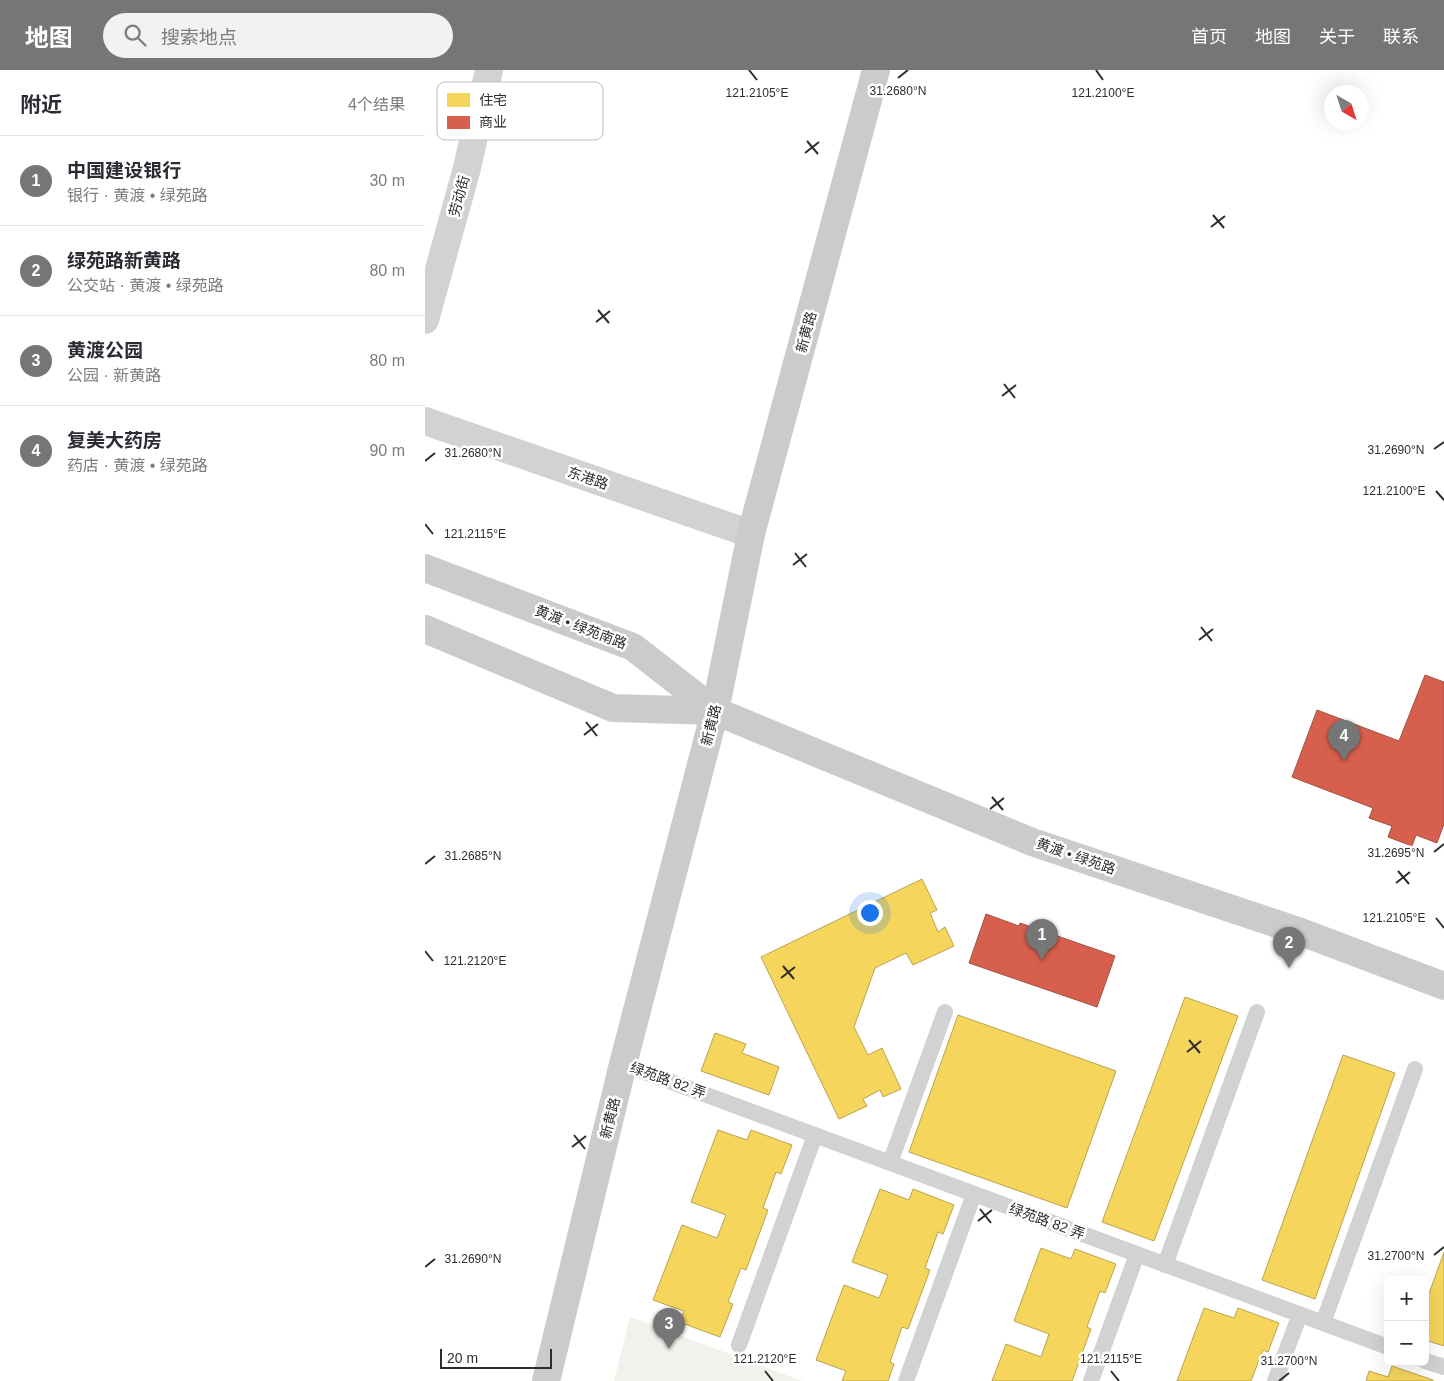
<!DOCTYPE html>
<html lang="zh">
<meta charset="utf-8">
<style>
:root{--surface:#fff;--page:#f2f2f3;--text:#2b2b33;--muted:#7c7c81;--line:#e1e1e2;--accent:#767676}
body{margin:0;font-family:Helvetica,"Noto Sans SC",sans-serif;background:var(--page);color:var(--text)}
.controls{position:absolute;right:15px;bottom:15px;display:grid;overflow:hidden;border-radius:8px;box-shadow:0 5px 20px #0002}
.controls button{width:45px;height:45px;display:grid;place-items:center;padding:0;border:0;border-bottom:1px solid var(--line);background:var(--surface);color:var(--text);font:25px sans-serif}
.compass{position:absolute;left:899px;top:15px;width:45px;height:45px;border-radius:50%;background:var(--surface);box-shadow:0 5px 20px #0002;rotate:141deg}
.scale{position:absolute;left:15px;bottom:12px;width:112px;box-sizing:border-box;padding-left:5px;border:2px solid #2d2d2d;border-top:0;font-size:14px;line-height:18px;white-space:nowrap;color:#2d2d2d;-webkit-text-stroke:4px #fff;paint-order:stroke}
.you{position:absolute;left:444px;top:842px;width:18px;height:18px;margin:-12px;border:4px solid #fff;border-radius:50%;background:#1a73e8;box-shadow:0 0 0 8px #1a73e833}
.badge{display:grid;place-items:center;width:32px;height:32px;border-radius:50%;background:var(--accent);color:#fff;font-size:16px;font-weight:700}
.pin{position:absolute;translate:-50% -41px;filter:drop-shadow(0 1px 2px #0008)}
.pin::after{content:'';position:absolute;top:26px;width:18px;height:15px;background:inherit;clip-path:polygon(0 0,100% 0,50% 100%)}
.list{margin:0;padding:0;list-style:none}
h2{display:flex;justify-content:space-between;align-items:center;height:65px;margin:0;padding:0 20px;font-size:21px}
h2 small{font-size:16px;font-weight:400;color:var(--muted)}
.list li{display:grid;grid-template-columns:32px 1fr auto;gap:15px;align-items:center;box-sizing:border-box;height:90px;padding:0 20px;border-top:1px solid var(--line)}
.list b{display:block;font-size:19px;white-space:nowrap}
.list p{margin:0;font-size:16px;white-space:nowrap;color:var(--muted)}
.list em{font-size:16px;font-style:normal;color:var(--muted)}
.icon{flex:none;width:28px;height:28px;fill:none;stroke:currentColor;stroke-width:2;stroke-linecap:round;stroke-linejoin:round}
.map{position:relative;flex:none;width:1019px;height:1311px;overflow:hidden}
header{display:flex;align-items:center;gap:30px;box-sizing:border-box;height:70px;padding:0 25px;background:var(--accent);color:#fff}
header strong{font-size:24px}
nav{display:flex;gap:28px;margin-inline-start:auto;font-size:18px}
.search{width:350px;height:45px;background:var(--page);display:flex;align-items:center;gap:12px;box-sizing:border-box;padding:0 18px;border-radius:28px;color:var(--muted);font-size:19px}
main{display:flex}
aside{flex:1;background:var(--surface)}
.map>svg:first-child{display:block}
.green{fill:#f0f3ec}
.homes{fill:#f6d55c;stroke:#baa34e}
.shops{fill:#d6604d;stroke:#a35143}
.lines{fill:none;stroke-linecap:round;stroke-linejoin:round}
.lane{stroke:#d2d2d2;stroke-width:16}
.street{stroke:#d2d2d2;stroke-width:28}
.secondary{stroke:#cbcbcb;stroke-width:28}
.ticks{fill:none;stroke:#2d2d2d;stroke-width:2}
.labels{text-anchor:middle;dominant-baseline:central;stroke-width:5;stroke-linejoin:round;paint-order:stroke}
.street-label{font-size:14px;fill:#2d2d2d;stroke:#fff}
.key{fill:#fff;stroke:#c0c0c0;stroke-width:1}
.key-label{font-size:14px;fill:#2d2d2d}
.ticks-label{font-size:12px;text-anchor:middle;fill:#2d2d2d;stroke:#fff;stroke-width:5;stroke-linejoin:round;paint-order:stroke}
</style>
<header>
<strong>地图</strong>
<div class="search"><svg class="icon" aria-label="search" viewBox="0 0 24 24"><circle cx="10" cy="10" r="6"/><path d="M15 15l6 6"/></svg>搜索地点</div>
<nav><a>首页</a><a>地图</a><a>关于</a><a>联系</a></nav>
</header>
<main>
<aside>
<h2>附近<small>4个结果</small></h2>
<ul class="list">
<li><span class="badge">1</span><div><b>中国建设银行</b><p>银行 · 黄渡 • 绿苑路</p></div><em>30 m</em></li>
<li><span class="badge">2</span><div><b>绿苑路新黄路</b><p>公交站 · 黄渡 • 绿苑路</p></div><em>80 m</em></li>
<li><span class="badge">3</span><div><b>黄渡公园</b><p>公园 · 新黄路</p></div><em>80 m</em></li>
<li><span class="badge">4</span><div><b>复美大药房</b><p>药店 · 黄渡 • 绿苑路</p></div><em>90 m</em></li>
</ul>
</aside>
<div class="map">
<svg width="1019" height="1311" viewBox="0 0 1019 1311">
<rect width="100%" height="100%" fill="#fff"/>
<path class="green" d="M 205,1247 L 377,1311 L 189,1311 Z"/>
<path class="homes" d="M 497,809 L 512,840 L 505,843 L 513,862 L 520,857 L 529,876 L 488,895 L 481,883 L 450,898 L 429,957 L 443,985 L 457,978 L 476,1019 L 458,1027 L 455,1020 L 438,1029 L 442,1036 L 414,1049 L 336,887 Z
M 760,927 L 813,946 L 729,1171 L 677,1152 Z
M 533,945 L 691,1001 L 642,1138 L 484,1082 Z
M 290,963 L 321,974 L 317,983 L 354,997 L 344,1025 L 276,1001 Z
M 918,985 L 970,1003 L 890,1229 L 837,1210 Z
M 293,1060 L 322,1070 L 326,1060 L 367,1075 L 356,1104 L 351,1102 L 338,1138 L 343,1140 L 321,1200 L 316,1198 L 303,1232 L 308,1234 L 295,1267 L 254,1252 L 259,1241 L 228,1230 L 257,1155 L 292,1168 L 301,1145 L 266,1132 Z
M 455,1119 L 484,1130 L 488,1119 L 529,1135 L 518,1164 L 513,1162 L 500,1198 L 505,1200 L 483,1259 L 477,1257 L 465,1292 L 469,1294 L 463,1311 L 417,1311 L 421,1301 L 391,1290 L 419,1215 L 454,1228 L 463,1205 L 427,1192 Z
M 616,1178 L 646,1189 L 650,1179 L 691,1194 L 680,1223 L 675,1221 L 662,1257 L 666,1259 L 647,1311 L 567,1311 L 581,1274 L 616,1287 L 624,1264 L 589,1251 Z
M 1019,1182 L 1019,1276 L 1000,1270 L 1000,1235 Z
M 779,1238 L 809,1248 L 813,1238 L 854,1253 L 843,1282 L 838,1280 L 826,1311 L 752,1311 Z
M 967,1296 L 1008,1310 L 1008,1311 L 941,1311 L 944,1301 L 963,1307 Z"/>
<path class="shops" d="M 1000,605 L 1019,612 L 1019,754 L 1012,773 L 991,765 L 987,776 L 963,767 L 967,756 L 944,748 L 948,738 L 867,707 L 892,640 L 974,671 Z
M 561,844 L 594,856 L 595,853 L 690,886 L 672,937 L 544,893 Z"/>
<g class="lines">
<path class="lane" d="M 198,994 L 963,1277
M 465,1093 L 520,942
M 740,1195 L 832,942
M 898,1253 L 990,999
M 314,1275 L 390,1065
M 1000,1291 L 1019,1297
M 481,1311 L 549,1124
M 666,1311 L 712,1184
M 850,1311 L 875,1244"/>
<path class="street" d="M 0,250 L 42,98 L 64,0
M 0,351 L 326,464"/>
<path class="secondary" d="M 0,498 L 208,577 L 290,641 L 607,772 L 876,862 L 1019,916
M 0,559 L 188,638 L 290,641
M 121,1311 L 198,994 L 290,641 L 326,464 L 451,0"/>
</g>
<path class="ticks" d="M 324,0 L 332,10M 671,0 L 678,10M 473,8 L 483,0M 382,71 L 393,84M 380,83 L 394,72M 788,145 L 799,158M 786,157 L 800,146M 173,240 L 184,253M 171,252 L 185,241M 579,314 L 590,328M 577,326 L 591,315M 1009,379 L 1019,372M 0,391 L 10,383M 1011,421 L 1019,430M 0,454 L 8,464M 370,483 L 381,497M 368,495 L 382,484M 776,557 L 787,571M 774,570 L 788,559M 161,652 L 172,666M 159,665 L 173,654M 567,727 L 578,740M 565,739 L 579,728M 1009,782 L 1019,774M 0,794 L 10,786M 973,801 L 984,814M 971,813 L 985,802M 1011,848 L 1019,858M 0,881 L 8,891M 358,896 L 369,909M 356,908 L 370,897M 764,970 L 775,983M 762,982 L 776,971M 149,1065 L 160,1079M 147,1077 L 161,1066M 555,1139 L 566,1153M 553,1151 L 567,1140M 1009,1185 L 1019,1177M 0,1197 L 10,1189M 340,1301 L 348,1311M 686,1301 L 694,1311M 854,1311 L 864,1303"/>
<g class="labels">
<g class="street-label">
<text transform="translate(34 126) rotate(-75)">劳动街</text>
<text transform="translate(381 262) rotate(-75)">新黄路</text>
<text transform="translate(163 408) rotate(19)">东港路</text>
<text transform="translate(156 557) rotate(21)">黄渡 • 绿苑南路</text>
<text transform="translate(286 655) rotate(-76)">新黄路</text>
<text transform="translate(651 786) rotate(19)">黄渡 • 绿苑路</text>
<text transform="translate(243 1010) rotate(20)">绿苑路 82 弄</text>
<text transform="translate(185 1048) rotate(-76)">新黄路</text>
<text transform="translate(622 1151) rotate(20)">绿苑路 82 弄</text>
</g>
</g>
<rect x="12" y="12" width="166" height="58" rx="8" class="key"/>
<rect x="22" y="23" width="23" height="14" fill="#f6d55c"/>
<rect x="22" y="46" width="23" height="13" fill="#d6604d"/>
<g class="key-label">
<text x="54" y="35">住宅</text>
<text x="54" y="57">商业</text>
</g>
<g class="ticks-label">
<text x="473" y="25">31.2680°N</text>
<text x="678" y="27">121.2100°E</text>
<text x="332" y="27">121.2105°E</text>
<text x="971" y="384">31.2690°N</text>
<text x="48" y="387">31.2680°N</text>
<text x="969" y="425">121.2100°E</text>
<text x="50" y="468">121.2115°E</text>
<text x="971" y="787">31.2695°N</text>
<text x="48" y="790">31.2685°N</text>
<text x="969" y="852">121.2105°E</text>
<text x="50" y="895">121.2120°E</text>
<text x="971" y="1190">31.2700°N</text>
<text x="48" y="1193">31.2690°N</text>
<text x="340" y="1293">121.2120°E</text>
<text x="686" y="1293">121.2115°E</text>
<text x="864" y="1295">31.2700°N</text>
</g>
</svg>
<div class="controls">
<button>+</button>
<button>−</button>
</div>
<svg class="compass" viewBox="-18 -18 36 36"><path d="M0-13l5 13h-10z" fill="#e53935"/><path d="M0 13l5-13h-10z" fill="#7c7c81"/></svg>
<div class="scale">20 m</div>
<div class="you"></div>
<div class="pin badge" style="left:617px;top:890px">1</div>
<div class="pin badge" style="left:864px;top:898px">2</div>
<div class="pin badge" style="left:244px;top:1279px">3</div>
<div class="pin badge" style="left:919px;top:691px">4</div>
</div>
</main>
